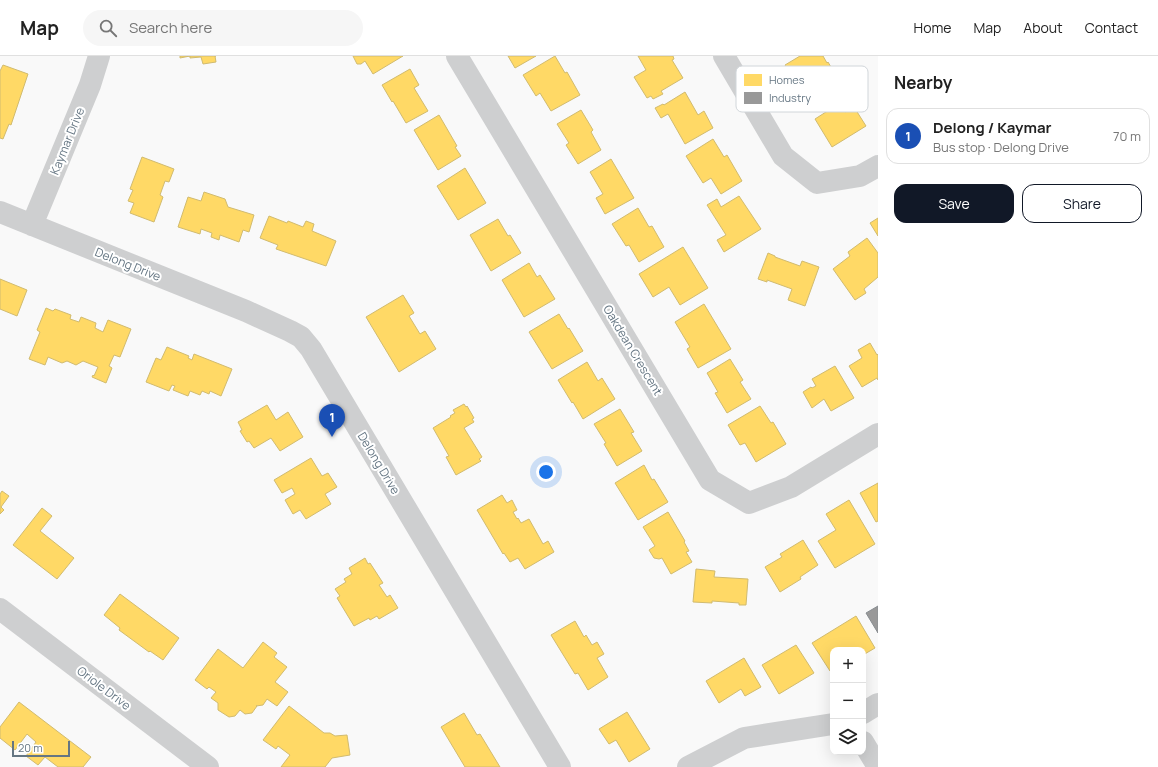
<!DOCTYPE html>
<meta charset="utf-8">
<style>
:root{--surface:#fff;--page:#f6f6f6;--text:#222;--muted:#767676;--line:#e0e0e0;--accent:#111827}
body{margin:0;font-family:Manrope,sans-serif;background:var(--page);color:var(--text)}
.controls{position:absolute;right:12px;bottom:12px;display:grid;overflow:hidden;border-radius:8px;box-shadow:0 4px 16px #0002}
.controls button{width:36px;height:36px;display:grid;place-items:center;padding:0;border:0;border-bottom:1px solid var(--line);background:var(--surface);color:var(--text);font:20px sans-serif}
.scale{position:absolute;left:12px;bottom:10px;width:58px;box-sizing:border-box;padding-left:4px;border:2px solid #657683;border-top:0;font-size:11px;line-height:14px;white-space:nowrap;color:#657683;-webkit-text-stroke:3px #fff;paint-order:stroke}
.you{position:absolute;left:546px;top:416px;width:14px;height:14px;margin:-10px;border:3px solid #fff;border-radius:50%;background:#1a73e8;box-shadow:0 0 0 6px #1a73e833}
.badge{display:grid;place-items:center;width:26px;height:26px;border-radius:50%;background:var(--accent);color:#fff;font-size:13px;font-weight:700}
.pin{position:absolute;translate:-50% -33px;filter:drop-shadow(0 1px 2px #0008)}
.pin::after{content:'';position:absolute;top:21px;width:14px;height:12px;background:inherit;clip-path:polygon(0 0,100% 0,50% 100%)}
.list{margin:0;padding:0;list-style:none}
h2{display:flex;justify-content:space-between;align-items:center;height:52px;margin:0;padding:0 16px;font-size:17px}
h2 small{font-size:13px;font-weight:400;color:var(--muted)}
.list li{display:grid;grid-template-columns:26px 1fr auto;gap:12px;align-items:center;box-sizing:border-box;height:56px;margin:0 8px 8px;padding:0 8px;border:1px solid var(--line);border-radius:12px}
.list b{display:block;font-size:15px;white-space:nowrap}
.list p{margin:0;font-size:13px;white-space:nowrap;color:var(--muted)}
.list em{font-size:13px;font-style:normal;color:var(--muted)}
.actions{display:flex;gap:8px;padding:12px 16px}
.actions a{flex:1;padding:9px 0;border:1px solid var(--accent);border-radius:12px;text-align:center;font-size:14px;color:var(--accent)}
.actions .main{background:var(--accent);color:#fff}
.icon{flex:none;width:22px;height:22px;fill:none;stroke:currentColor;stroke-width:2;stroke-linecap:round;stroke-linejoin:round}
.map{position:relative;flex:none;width:878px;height:711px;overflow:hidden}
header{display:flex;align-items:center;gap:24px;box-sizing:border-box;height:56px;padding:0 20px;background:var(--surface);border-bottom:1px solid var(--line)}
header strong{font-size:19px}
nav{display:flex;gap:22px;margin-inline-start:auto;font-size:14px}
.search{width:280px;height:36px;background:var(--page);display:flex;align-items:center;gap:10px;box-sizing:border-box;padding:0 14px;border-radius:22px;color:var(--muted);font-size:15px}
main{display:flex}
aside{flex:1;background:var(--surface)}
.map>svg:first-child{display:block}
.homes{fill:#ffd966;stroke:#d1bb6f}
.industry{fill:#999;stroke:#898e92}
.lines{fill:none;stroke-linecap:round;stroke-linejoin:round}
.minor{stroke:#cecfd0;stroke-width:22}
.labels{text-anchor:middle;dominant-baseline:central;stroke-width:4;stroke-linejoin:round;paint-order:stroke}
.street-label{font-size:12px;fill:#657683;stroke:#fff}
.key{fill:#fff;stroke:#d1d6da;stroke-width:1}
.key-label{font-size:11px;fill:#657683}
</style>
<header>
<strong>Map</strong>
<div class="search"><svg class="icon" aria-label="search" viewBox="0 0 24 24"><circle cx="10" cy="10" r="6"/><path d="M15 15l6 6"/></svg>Search here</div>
<nav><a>Home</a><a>Map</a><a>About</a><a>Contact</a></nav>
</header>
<main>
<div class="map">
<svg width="878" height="711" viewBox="0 0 878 711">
<rect width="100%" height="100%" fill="#f9f9f9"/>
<path class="homes" d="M 180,0 L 216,0 L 215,0 L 216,6 L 203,8 L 201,1 L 190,2 L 190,0 L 180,2 Z
M 353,0 L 403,0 L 373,18 L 365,5 L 361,8 L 357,8 Z
M 508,0 L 536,0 L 515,12 Z
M 555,0 L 565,17 L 567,16 L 580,39 L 551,55 L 540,37 L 536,40 L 523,19 Z
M 638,0 L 673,0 L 674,3 L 672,4 L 683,22 L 661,35 L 663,38 L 653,43 L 651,40 L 647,42 L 634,21 L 646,14 Z
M 800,0 L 823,0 L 827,7 L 828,6 L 841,28 L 812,46 L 801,28 L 798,30 L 785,9 Z
M 3,9 L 28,18 L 11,69 L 9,68 L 3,83 L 0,82 L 0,15 Z
M 410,13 L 419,29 L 414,32 L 428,55 L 406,67 L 393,45 L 392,46 L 382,29 Z
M 685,36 L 698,59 L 704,55 L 713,72 L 685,88 L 668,58 L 661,62 L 655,52 L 663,48 L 664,49 Z
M 840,47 L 845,56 L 854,51 L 866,70 L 832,91 L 815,63 Z
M 581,54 L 593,74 L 591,76 L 601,94 L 578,108 L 566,89 L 569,87 L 557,68 Z
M 439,59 L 457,90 L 455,91 L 461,100 L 438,114 L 414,74 Z
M 713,83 L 724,101 L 727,99 L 742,125 L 721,138 L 711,122 L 703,127 L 686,100 Z
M 142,101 L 174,113 L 169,126 L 165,125 L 160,139 L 163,141 L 154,166 L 130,157 L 134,147 L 128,145 L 133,134 L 130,133 Z
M 611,103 L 634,142 L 605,158 L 596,142 L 603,138 L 590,116 Z
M 465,112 L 486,147 L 458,164 L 437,130 Z
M 204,136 L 225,143 L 228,151 L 254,159 L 249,176 L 243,174 L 239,186 L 220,179 L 219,184 L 211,181 L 212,177 L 201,173 L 200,178 L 178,171 L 188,141 L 201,145 Z
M 739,140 L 761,173 L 724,196 L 717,184 L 726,179 L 707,149 L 717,143 L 721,151 Z
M 638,152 L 649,171 L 652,170 L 664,191 L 639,206 L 629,189 L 626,190 L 612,168 Z
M 269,160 L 287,167 L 288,165 L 303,171 L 306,165 L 314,168 L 312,175 L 336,185 L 326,210 L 276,193 L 278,189 L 260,182 Z
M 878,162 L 878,180 L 870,167 Z
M 498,163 L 508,180 L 510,179 L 521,197 L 491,215 L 470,179 Z
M 867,182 L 878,197 L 878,221 L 864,233 L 866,237 L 855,244 L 833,213 L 850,200 L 848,196 Z
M 683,191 L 708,232 L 680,249 L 669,231 L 653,241 L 639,218 Z
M 768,197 L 775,200 L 775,201 L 800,210 L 802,205 L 819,211 L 805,250 L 788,244 L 792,233 L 767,224 L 767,226 L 758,223 Z
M 529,207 L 537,221 L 540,219 L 555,243 L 524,261 L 502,224 Z
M 0,223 L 27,234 L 17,260 L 0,253 Z
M 403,239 L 414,257 L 409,260 L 420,278 L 425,275 L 436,293 L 399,316 L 366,261 Z
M 704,248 L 731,293 L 698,312 L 687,293 L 690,291 L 675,266 Z
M 46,252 L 53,255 L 55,253 L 71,259 L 70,263 L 79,266 L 81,261 L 96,267 L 95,272 L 103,276 L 108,264 L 131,273 L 120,301 L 114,299 L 109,310 L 112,312 L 106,327 L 92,321 L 93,319 L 94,320 L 98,311 L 83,305 L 76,309 L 67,305 L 62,307 L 48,301 L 45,309 L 29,303 L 40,276 L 37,274 Z
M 559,258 L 568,273 L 569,272 L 583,295 L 552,313 L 529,276 Z
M 870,287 L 877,299 L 878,298 L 878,324 L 877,322 L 862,331 L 849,310 L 862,302 L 858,294 Z
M 167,291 L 189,300 L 188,302 L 192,304 L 194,298 L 232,313 L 221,340 L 210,335 L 209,338 L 202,335 L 200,339 L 190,335 L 188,340 L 173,334 L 175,330 L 172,329 L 169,335 L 146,326 L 156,302 L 161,304 Z
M 730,303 L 743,324 L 740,326 L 751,343 L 727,357 L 715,337 L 718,336 L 707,317 Z
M 587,306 L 598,325 L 602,322 L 615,343 L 583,363 L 573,346 L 572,347 L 558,324 Z
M 835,310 L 854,342 L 831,355 L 824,343 L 812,352 L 803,336 L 811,331 L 812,332 L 816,330 L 812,323 Z
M 464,348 L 466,351 L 467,350 L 474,362 L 472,363 L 474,366 L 464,372 L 482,401 L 479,403 L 481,405 L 456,419 L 446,401 L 449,400 L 433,372 L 451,361 L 450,360 L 455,357 L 453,354 Z
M 267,349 L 276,364 L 288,356 L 303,381 L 280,395 L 271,382 L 254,392 L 249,385 L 247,386 L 240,375 L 242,374 L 238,366 Z
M 760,350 L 771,367 L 773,366 L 786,388 L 756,406 L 745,387 L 740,389 L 728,369 Z
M 620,353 L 634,376 L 631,377 L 642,395 L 617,410 L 604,388 L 606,387 L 594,368 Z
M 311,402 L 322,420 L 328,417 L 337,431 L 325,438 L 331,448 L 306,463 L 300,454 L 293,458 L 285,444 L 295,438 L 292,432 L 282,437 L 274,424 Z
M 644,409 L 652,424 L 654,423 L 668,446 L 638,464 L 615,427 Z
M 878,427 L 878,465 L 876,466 L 860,437 Z
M 2,435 L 9,440 L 1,451 L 4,454 L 0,458 L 0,438 Z
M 502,439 L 507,447 L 512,444 L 517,454 L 513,456 L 517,463 L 518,462 L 521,467 L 529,463 L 543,488 L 548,485 L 554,496 L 525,513 L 518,502 L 510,506 L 504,497 L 503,498 L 477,454 Z
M 849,444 L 875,488 L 835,512 L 818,485 L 836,474 L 826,458 Z
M 42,452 L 52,460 L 40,475 L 74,502 L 57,523 L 13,489 Z
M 668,456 L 685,485 L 684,486 L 689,495 L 686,496 L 692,506 L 671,518 L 662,502 L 659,503 L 654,502 L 649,494 L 655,490 L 643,471 Z
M 803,484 L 818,509 L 800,521 L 801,523 L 780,536 L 765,511 L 782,501 L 780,498 Z
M 365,502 L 368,508 L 370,507 L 383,527 L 379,529 L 387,541 L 390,539 L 398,552 L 379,563 L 377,560 L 370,564 L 369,562 L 354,570 L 337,542 L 340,540 L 335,533 L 346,526 L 344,523 L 352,518 L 349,512 Z
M 696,513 L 715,515 L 714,521 L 748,523 L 746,549 L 739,549 L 739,547 L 712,545 L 712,547 L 693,546 Z
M 120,538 L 179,582 L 163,604 L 150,595 L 149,596 L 119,574 L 120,572 L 104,559 Z
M 856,560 L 875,592 L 863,599 L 863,594 L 833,594 L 833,613 L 830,615 L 812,587 Z
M 575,565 L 584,581 L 586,579 L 592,589 L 597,586 L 604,598 L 597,602 L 608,621 L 588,634 L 578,617 L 575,618 L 551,579 Z
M 263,586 L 277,597 L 274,601 L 287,611 L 275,626 L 288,636 L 277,650 L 267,643 L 263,649 L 256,650 L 257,650 L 252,657 L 245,658 L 240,654 L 235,660 L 229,661 L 218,654 L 218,647 L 211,642 L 216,636 L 209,631 L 207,633 L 195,624 L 218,593 L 243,612 Z
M 796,589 L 814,617 L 779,638 L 762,609 Z
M 744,602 L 761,631 L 745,640 L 741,633 L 719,647 L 706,625 Z
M 19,646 L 91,701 L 83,711 L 58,711 L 45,701 L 38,709 L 26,700 L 36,686 L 27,678 L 15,694 L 0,682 L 0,671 Z
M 289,650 L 324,677 L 330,677 L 335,680 L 347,679 L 350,699 L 332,702 L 325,711 L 281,711 L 290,699 L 278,690 L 276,693 L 263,684 Z
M 627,656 L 650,693 L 629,706 L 616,684 L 609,688 L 599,673 Z
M 464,657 L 477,679 L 480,678 L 500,711 L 465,711 L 441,671 Z"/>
<path class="industry" d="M 878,550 L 878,577 L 866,557 Z"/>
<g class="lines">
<path class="minor" d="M 457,0 L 710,424 L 749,447 L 791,431 L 878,378
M 724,0 L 783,100 L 817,127 L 860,120 L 878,110
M 0,156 L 246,255 L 290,275 L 301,281 L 311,293 L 560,711
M 32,169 L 90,29 L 99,0
M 0,553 L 208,711
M 863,657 L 878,648
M 863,686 L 878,711
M 688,711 L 744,682 L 833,668"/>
</g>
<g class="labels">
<g class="street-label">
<text transform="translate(67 85) rotate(-68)">Kaymar Drive</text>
<text transform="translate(128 208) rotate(22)">Delong Drive</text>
<text transform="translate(633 294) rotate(59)">Oakdean Crescent</text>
<text transform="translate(379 407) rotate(59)">Delong Drive</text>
<text transform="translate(104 632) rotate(37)">Oriole Drive</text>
</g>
</g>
<rect x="736" y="10" width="132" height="46" rx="6" class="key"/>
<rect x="744" y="18" width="18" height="12" fill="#ffd966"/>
<rect x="744" y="36" width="18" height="12" fill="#999"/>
<g class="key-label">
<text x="769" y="28">Homes</text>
<text x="769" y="46">Industry</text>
</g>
</svg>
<div class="controls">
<button>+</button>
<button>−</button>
<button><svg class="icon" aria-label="layers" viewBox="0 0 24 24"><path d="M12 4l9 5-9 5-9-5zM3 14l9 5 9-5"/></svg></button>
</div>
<div class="scale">20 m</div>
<div class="you"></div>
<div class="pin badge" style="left:332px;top:381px;background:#1a4fb4">1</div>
</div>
<aside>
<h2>Nearby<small></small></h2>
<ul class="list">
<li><span class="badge" style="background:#1a4fb4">1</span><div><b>Delong / Kaymar</b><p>Bus stop · Delong Drive</p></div><em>70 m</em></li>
</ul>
<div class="actions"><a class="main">Save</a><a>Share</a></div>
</aside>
</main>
